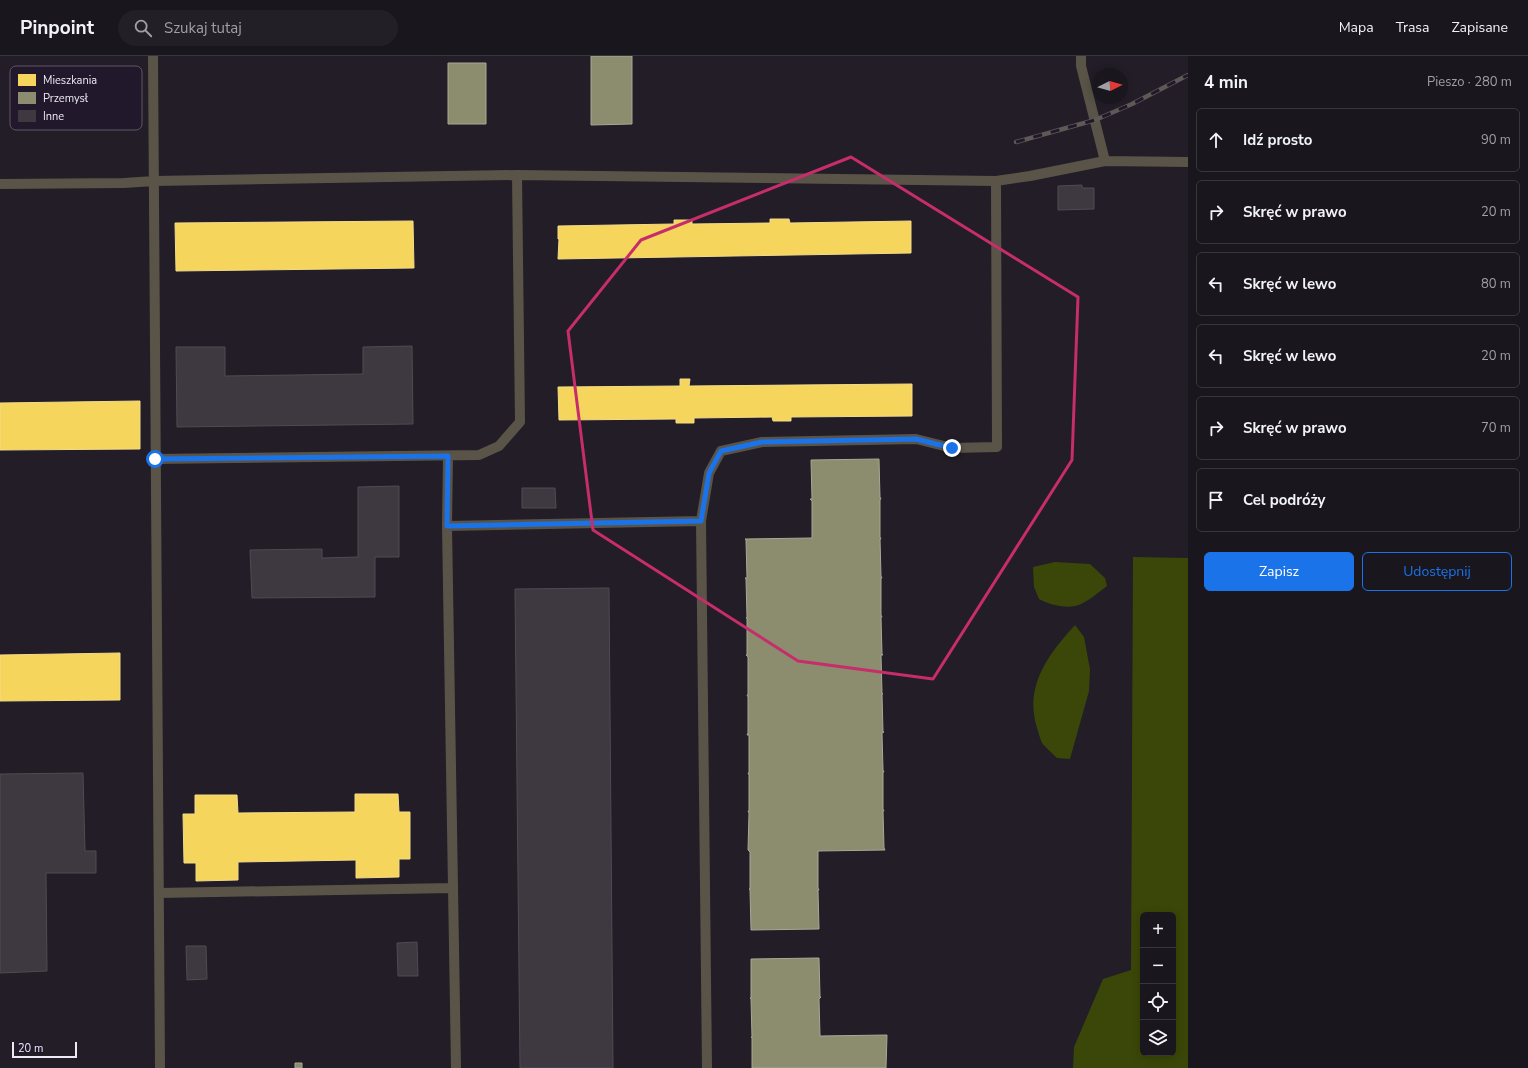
<!DOCTYPE html>
<html lang="pl">
<meta charset="utf-8">
<style>
:root{--surface:#1a161d;--page:#231f26;--text:#f1f3f6;--muted:#9f9fa4;--line:#38353b;--accent:#1a73e8}
body{margin:0;font-family:"Nunito Sans",sans-serif;background:var(--page);color:var(--text)}
.controls{position:absolute;right:12px;bottom:12px;display:grid;overflow:hidden;border-radius:6px;box-shadow:0 2px 10px #0003}
.controls button{width:36px;height:36px;display:grid;place-items:center;padding:0;border:0;border-bottom:1px solid var(--line);background:var(--surface);color:var(--text);font:20px sans-serif}
.compass{position:absolute;left:1092px;top:12px;width:36px;height:36px;border-radius:50%;background:var(--surface);box-shadow:0 2px 10px #0003;rotate:85deg}
.scale{position:absolute;left:12px;bottom:10px;width:65px;box-sizing:border-box;padding-left:4px;border:2px solid #ece8f5;border-top:0;font-size:11px;line-height:14px;white-space:nowrap;color:#ece8f5;-webkit-text-stroke:3px #21192b;paint-order:stroke}
.stop{position:absolute;width:12px;height:12px;margin:-9px;border:3px solid #1a73e8;border-radius:50%;background:#fff}
.stop.end{background:#1a73e8;border-color:#fff;box-shadow:0 1px 4px #0008}
.list{margin:0;padding:0;list-style:none}
h2{display:flex;justify-content:space-between;align-items:center;height:52px;margin:0;padding:0 16px;font-size:17px}
h2 small{font-size:13px;font-weight:400;color:var(--muted)}
.list li{display:grid;grid-template-columns:26px 1fr auto;gap:12px;align-items:center;box-sizing:border-box;height:64px;margin:0 8px 8px;padding:0 8px;border:1px solid var(--line);border-radius:6px}
.list b{display:block;font-size:15px;white-space:nowrap}
.list em{font-size:13px;font-style:normal;color:var(--muted)}
.actions{display:flex;gap:8px;padding:12px 16px}
.actions a{flex:1;padding:9px 0;border:1px solid var(--accent);border-radius:6px;text-align:center;font-size:14px;color:var(--accent)}
.actions .main{background:var(--accent);color:#fff}
.icon{flex:none;width:22px;height:22px;fill:none;stroke:currentColor;stroke-width:2;stroke-linecap:round;stroke-linejoin:round}
.map{position:relative;flex:none;width:1188px;height:1012px;overflow:hidden}
header{display:flex;align-items:center;gap:24px;box-sizing:border-box;height:56px;padding:0 20px;background:var(--surface);border-bottom:1px solid var(--line)}
header strong{font-size:19px}
nav{display:flex;gap:22px;margin-inline-start:auto;font-size:14px}
.search{width:280px;height:36px;background:var(--page);display:flex;align-items:center;gap:10px;box-sizing:border-box;padding:0 14px;border-radius:22px;color:var(--muted);font-size:15px}
main{display:flex}
aside{flex:1;background:var(--surface)}
.map>svg:first-child{display:block}
.forest{fill:#3b4708;fill-rule:evenodd}
.homes{fill:#f6d55c;stroke:#f3db8a}
.industry{fill:#8c8c6e;stroke:#a9a896}
.building{fill:#3e3840;stroke:#514a51}
.lines{fill:none;stroke-linecap:round;stroke-linejoin:round}
.service{stroke:#5a5448;stroke-width:10}
.rail-casing{stroke:#5e5857;stroke-width:4.5}
.rail{stroke:#21192b;stroke-width:3;stroke-dasharray:9;stroke-linecap:butt}
.route{stroke:#1a73e8;stroke-width:5}
.marked{fill:none;stroke:#c62d6a;stroke-width:3;stroke-linejoin:round}
.key{fill:#21192b;stroke:#5e5768;stroke-width:1}
.key-label{font-size:11px;fill:#ece8f5}
</style>
<header>
<strong>Pinpoint</strong>
<div class="search"><svg class="icon" aria-label="search" viewBox="0 0 24 24"><circle cx="10" cy="10" r="6"/><path d="M15 15l6 6"/></svg>Szukaj tutaj</div>
<nav><a>Mapa</a><a>Trasa</a><a>Zapisane</a></nav>
</header>
<main>
<div class="map">
<svg width="1188" height="1012" viewBox="0 0 1188 1012">
<rect width="100%" height="100%" fill="#221d27"/>
<path class="forest" d="M 1133,501 L 1188,502 L 1188,1012 L 1073,1012 L 1074,991 L 1103,923 L 1131,914 ZM 1143,859 L 1173,859 L 1173,997 L 1143,997 Z
M 1055,506 L 1090,508 L 1105,522 L 1107,530 C 1099,536 1090,544 1081,548 C 1069,554 1050,549 1039,543 L 1034,531 L 1033,511 Z
M 1075,569 L 1084,581 L 1090,613 L 1089,635 L 1070,703 L 1057,702 C 1052,697 1046,692 1042,687 C 1040,683 1039,677 1037,672 C 1024,630 1048,599 1075,569 Z"/>
<path class="homes" d="M 770,163 L 789,163 L 790,167 L 911,165 L 911,197 L 558,203 L 559,183 L 558,183 L 558,170 L 674,168 L 674,164 L 692,164 L 692,168 L 770,167 Z
M 413,165 L 414,212 L 176,215 L 175,167 Z
M 680,323 L 690,323 L 689,330 L 912,328 L 912,360 L 791,361 L 791,365 L 773,365 L 772,361 L 694,362 L 694,367 L 676,367 L 676,363 L 559,364 L 558,331 L 680,330 Z
M 140,345 L 140,393 L 0,394 L 0,347 Z
M 120,597 L 120,644 L 0,645 L 0,599 Z
M 355,738 L 398,738 L 399,756 L 410,756 L 410,803 L 399,803 L 399,821 L 356,822 L 356,804 L 238,806 L 238,824 L 196,825 L 196,807 L 184,807 L 183,758 L 195,758 L 195,739 L 237,739 L 238,757 L 355,756 Z"/>
<path class="industry" d="M 591,0 L 632,0 L 632,68 L 591,69 Z
M 448,7 L 486,7 L 486,68 L 448,68 Z
M 879,403 L 880,442 L 881,442 L 880,444 L 880,481 L 881,483 L 880,483 L 881,520 L 882,522 L 881,522 L 881,559 L 882,561 L 881,561 L 882,598 L 883,599 L 881,599 L 882,637 L 883,638 L 882,638 L 883,676 L 884,676 L 882,677 L 883,714 L 884,716 L 883,716 L 883,753 L 884,755 L 883,755 L 884,792 L 885,794 L 818,795 L 818,832 L 819,834 L 818,834 L 819,873 L 751,874 L 750,834 L 749,833 L 750,833 L 750,796 L 748,794 L 749,757 L 748,755 L 749,755 L 749,718 L 748,718 L 749,716 L 749,679 L 747,679 L 748,677 L 748,640 L 747,640 L 748,638 L 748,601 L 746,599 L 747,599 L 747,562 L 746,562 L 747,561 L 746,523 L 745,522 L 747,522 L 746,484 L 745,483 L 812,482 L 812,445 L 810,443 L 812,443 L 811,404 Z
M 819,902 L 820,941 L 821,941 L 819,943 L 820,980 L 887,979 L 886,1012 L 752,1012 L 752,982 L 751,981 L 752,981 L 751,943 L 750,942 L 751,942 L 751,903 Z
M 295,1007 L 302,1007 L 302,1012 L 295,1012 Z"/>
<path class="building" d="M 1082,129 L 1082,132 L 1094,132 L 1094,153 L 1058,154 L 1058,130 Z
M 412,290 L 413,368 L 177,371 L 176,291 L 225,291 L 225,320 L 363,318 L 363,291 Z
M 399,430 L 399,501 L 375,501 L 375,541 L 252,542 L 250,494 L 322,493 L 322,502 L 358,501 L 358,431 Z
M 522,432 L 555,432 L 556,452 L 522,452 Z
M 609,532 L 613,1012 L 520,1012 L 515,533 Z
M 83,717 L 85,795 L 96,795 L 96,817 L 46,817 L 47,915 L 0,917 L 0,718 Z
M 417,886 L 418,920 L 398,920 L 397,887 Z
M 186,890 L 206,890 L 207,923 L 187,924 Z"/>
<g class="lines">
<path class="service" d="M 153,0 L 160,1012
M 1081,0 L 1081,10 L 1105,105
M 0,128 L 124,127 L 154,125 L 517,119 L 996,125 L 1030,120 L 1105,105 L 1188,106
M 448,400 L 447,470 L 456,1012
M 155,403 L 479,399 L 499,390 L 520,366 L 517,119
M 447,470 L 701,465
M 159,837 L 453,832
M 707,1012 L 701,465 L 709,417 L 721,395 L 762,386 L 916,383 L 952,392 L 997,391 L 996,125"/>
<g class="rail-casing">
<path id="rail" d="M 1016,86 L 1095,64 L 1132,48 L 1188,19"/>
</g>
<use href="#rail" class="rail"/>
</g>
<g class="lines">
<path class="route" d="M 155,403 L 448,400 L 447,470 L 701,465 L 709,417 L 721,395 L 762,386 L 916,383 L 952,392"/>
</g>
<path class="marked" d="M 851,101 L 1078,241 L 1072,404 L 933,623 L 798,605 L 593,474 L 568,275 L 641,184 Z"/>
<rect x="10" y="10" width="132" height="64" rx="6" class="key"/>
<rect x="18" y="18" width="18" height="12" fill="#f6d55c"/>
<rect x="18" y="36" width="18" height="12" fill="#8c8c6e"/>
<rect x="18" y="54" width="18" height="12" fill="#3e3840"/>
<g class="key-label">
<text x="43" y="28">Mieszkania</text>
<text x="43" y="46">Przemysł</text>
<text x="43" y="64">Inne</text>
</g>
</svg>
<div class="controls">
<button>+</button>
<button>−</button>
<button><svg class="icon" aria-label="locate" viewBox="0 0 24 24"><circle cx="12" cy="12" r="6"/><path d="M12 2v4M12 18v4M2 12h4M18 12h4"/></svg></button>
<button><svg class="icon" aria-label="layers" viewBox="0 0 24 24"><path d="M12 4l9 5-9 5-9-5zM3 14l9 5 9-5"/></svg></button>
</div>
<svg class="compass" viewBox="-18 -18 36 36"><path d="M0-13l5 13h-10z" fill="#e53935"/><path d="M0 13l5-13h-10z" fill="#9f9fa4"/></svg>
<div class="scale">20 m</div>
<div class="stop" style="left:155px;top:403px"></div>
<div class="stop end" style="left:952px;top:392px"></div>
</div>
<aside>
<h2>4 min<small>Pieszo · 280 m</small></h2>
<ul class="list">
<li><svg class="icon" aria-label="ahead" viewBox="0 0 24 24"><path d="M12 20V5M6 11l6-6 6 6"/></svg><div><b>Idź prosto</b></div><em>90 m</em></li>
<li><svg class="icon" aria-label="right" viewBox="0 0 24 24"><path d="M7 20v-9h11M14 6l5 5-5 5"/></svg><div><b>Skręć w prawo</b></div><em>20 m</em></li>
<li><svg class="icon" aria-label="left" viewBox="0 0 24 24"><path d="M17 20v-9H6M10 6l-5 5 5 5"/></svg><div><b>Skręć w lewo</b></div><em>80 m</em></li>
<li><svg class="icon" aria-label="left" viewBox="0 0 24 24"><path d="M17 20v-9H6M10 6l-5 5 5 5"/></svg><div><b>Skręć w lewo</b></div><em>20 m</em></li>
<li><svg class="icon" aria-label="right" viewBox="0 0 24 24"><path d="M7 20v-9h11M14 6l5 5-5 5"/></svg><div><b>Skręć w prawo</b></div><em>70 m</em></li>
<li><svg class="icon" aria-label="arrive" viewBox="0 0 24 24"><path d="M6 21V4h12l-3 4 3 4H6"/></svg><div><b>Cel podróży</b></div></li>
</ul>
<div class="actions"><a class="main">Zapisz</a><a>Udostępnij</a></div>
</aside>
</main>
